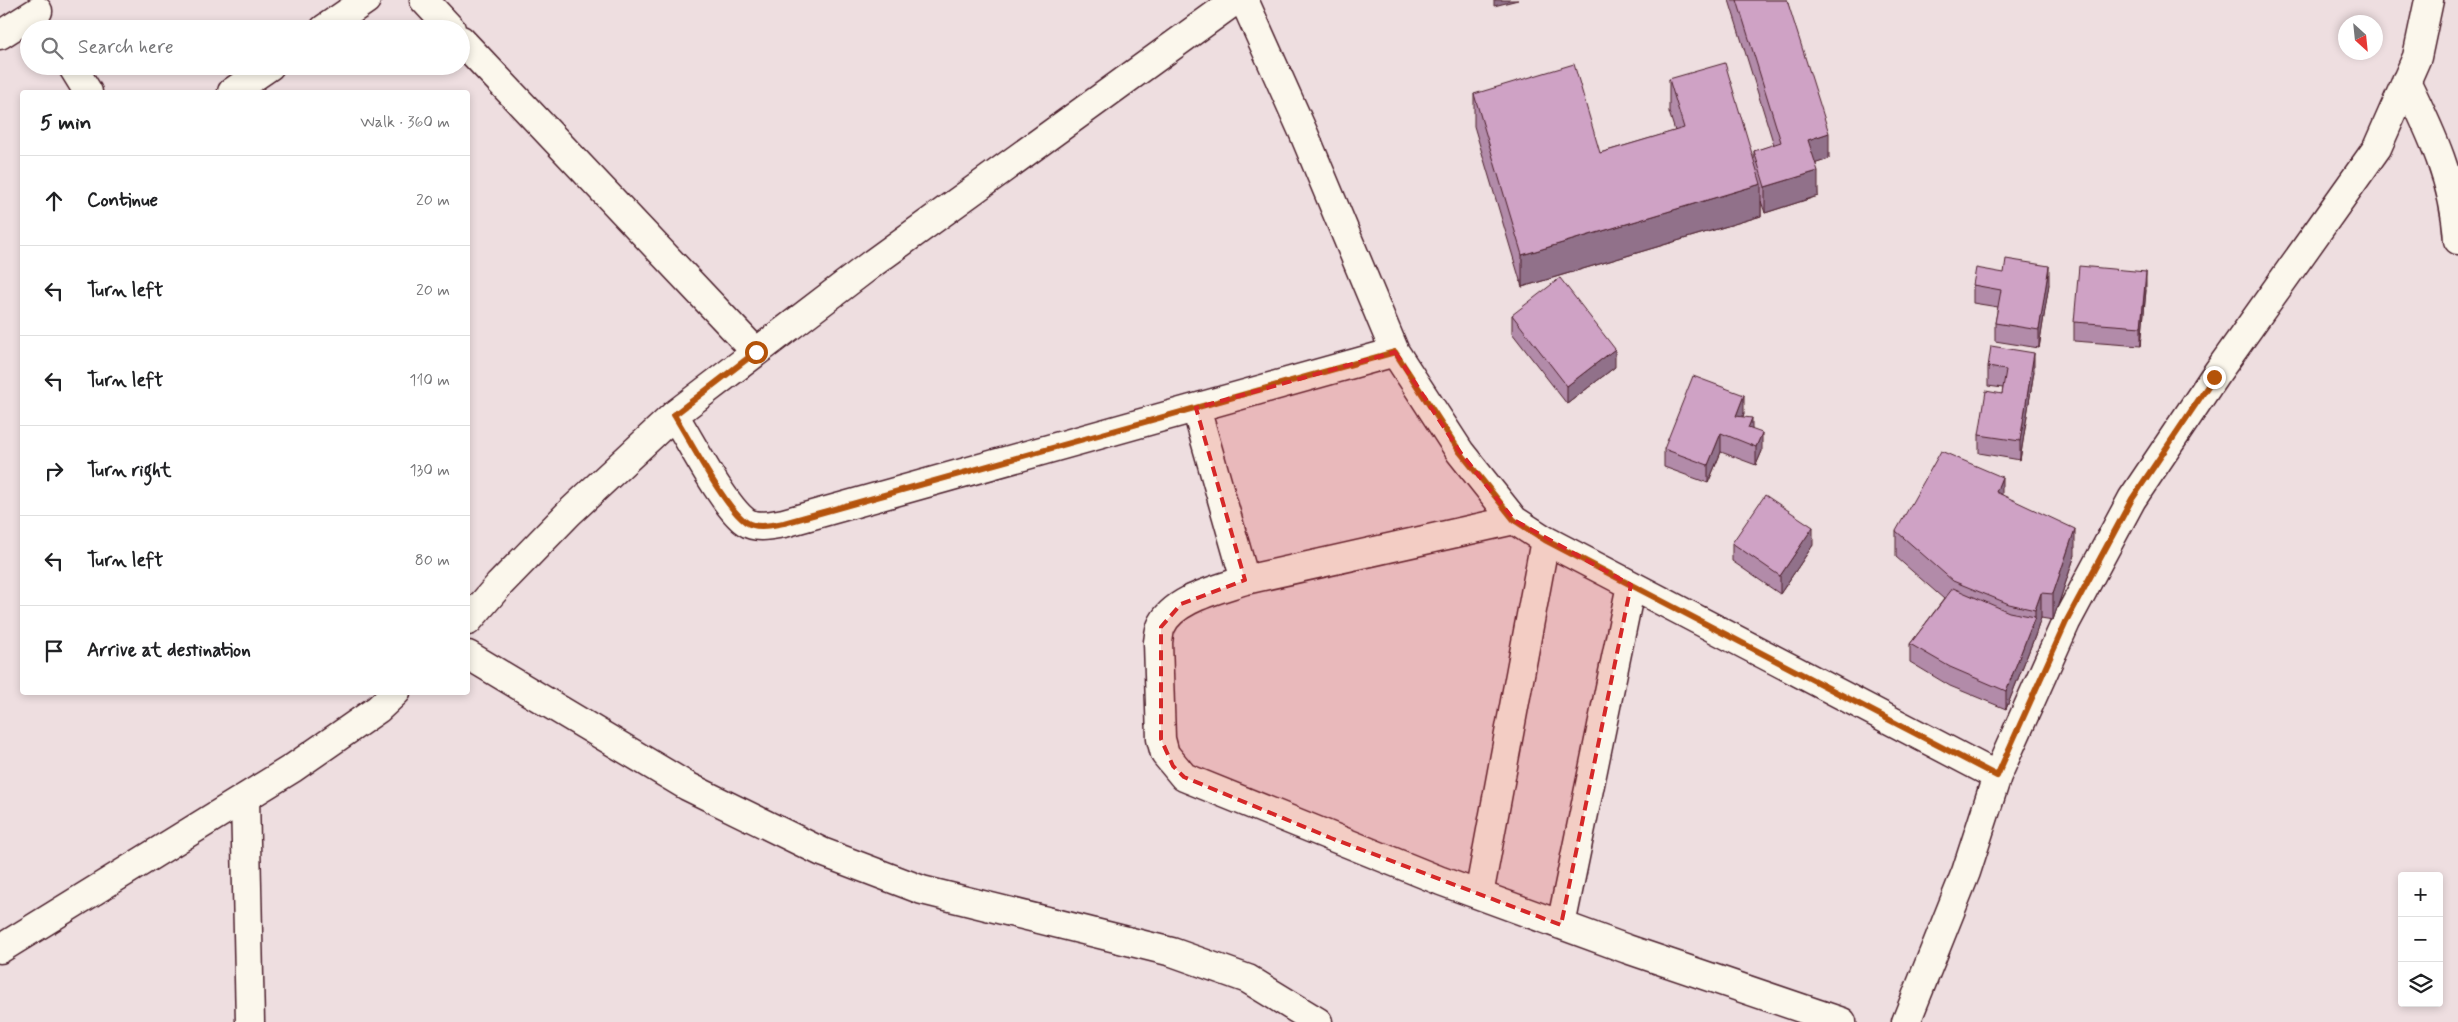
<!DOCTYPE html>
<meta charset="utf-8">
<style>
:root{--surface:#fff;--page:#f2f2f2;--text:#202124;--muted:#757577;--line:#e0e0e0}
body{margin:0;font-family:Mynerve,sans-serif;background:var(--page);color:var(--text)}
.controls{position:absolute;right:15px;bottom:15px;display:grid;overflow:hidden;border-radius:5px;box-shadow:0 2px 8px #0003}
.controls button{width:45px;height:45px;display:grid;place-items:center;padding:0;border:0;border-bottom:1px solid var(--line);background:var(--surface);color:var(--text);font:25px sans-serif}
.compass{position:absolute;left:2338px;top:15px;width:45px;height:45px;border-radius:50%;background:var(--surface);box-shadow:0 2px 8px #0003;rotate:153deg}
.stop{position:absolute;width:15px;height:15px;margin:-11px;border:4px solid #b45309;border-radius:50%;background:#fff}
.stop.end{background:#b45309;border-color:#fff;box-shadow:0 1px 5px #0008}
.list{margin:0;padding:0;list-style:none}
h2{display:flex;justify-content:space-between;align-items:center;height:65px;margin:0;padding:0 20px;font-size:21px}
h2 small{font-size:16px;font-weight:400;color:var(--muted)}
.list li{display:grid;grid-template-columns:32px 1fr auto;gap:15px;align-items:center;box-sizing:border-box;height:90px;padding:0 20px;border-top:1px solid var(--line)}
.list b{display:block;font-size:19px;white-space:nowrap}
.list em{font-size:16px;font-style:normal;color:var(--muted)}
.icon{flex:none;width:28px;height:28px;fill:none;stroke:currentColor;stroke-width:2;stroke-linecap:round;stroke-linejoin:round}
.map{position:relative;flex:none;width:2458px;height:1022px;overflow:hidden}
.search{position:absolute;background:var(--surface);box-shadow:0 2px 8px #0003;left:20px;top:20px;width:450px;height:55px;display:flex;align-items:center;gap:12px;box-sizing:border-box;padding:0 18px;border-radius:28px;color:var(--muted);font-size:19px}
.panel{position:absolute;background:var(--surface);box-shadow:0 2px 8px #0003;left:20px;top:90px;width:450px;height:605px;border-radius:5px}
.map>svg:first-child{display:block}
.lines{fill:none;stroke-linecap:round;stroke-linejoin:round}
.minor-casing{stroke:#4a1f2b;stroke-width:31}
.minor{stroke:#fbf7ec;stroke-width:28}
.wall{fill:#b28ba9;stroke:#4a1f2b}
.shaded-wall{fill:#91718a;stroke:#4a1f2b}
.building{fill:#cfa2c5;stroke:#4a1f2b}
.route{stroke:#b45309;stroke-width:6}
.marked{fill:#d62828;fill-opacity:0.2;stroke:#d62828;stroke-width:4;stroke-dasharray:10 6;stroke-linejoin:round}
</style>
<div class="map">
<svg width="2458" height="1022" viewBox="0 0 2458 1022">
<rect width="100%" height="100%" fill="#eedee0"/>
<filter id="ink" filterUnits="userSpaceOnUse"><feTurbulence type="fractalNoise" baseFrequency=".02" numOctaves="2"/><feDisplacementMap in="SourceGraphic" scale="10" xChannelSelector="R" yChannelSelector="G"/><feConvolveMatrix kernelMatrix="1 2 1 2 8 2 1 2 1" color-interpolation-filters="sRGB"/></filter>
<g filter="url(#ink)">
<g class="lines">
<g class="minor-casing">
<path id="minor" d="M 424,0 L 451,29
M 1244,0 L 1304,134 L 1395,352 L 1460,452 L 1514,520 L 1545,540 L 1997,776
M 324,29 L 366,0
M 0,35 L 38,11
M 461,40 L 756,352
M 72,66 L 88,92
M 2406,81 C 2431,132 2455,183 2458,240
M 232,92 L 270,66
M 1196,408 L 1245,580 L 1514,520
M 674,415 C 690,440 724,507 746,522 C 756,529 772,525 784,523 L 1395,352
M 1245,580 C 1220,589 1172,599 1161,627 C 1159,631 1159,637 1158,642 L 1161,739 L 1165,754 L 1184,777 L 1441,881 L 1627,949 L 1842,1022
M 468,621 L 499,585 L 569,513 L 674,415 L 873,263 L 1236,0
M 468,655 L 687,786 L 822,852 L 922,890 L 1172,952 L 1248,979 L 1318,1022
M 245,798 L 250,1022
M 1479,895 L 1545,540
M 1561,925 L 1631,585
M 0,949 L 293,768 L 378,709 L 396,692
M 1906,1022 L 1966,872 L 1997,776 L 2066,622 L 2132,499 L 2214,377 L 2377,148 L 2417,57 L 2429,0"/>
</g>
<use href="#minor" class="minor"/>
</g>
<path class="wall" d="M 1729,0 L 1787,0 L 1829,159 L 1816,163 L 1818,196 L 1765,213 L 1761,201 L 1761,216 L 1522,287 L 1474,126 L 1474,94 L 1600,153 L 1675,131 L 1669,112 L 1669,79 L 1754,159 L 1754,151 L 1774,145 Z
M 2049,284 L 2039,348 L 1995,341 L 1995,323 L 1998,307 L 1973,303 L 1973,285 Z
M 2146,290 L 2141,346 L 2074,341 L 2074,322 Z
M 1512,315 L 1615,367 L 1567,404 L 1512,333 Z
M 1988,367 L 2034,371 L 2020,460 L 1979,453 L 1979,435 L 2002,394 L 2003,388 L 1988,386 Z
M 1744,413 L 1743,417 L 1752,429 L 1762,451 L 1756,465 L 1721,452 L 1708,483 L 1664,467 L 1664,449 Z
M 1896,531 L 2075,555 L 2053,620 L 2041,618 L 2035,636 L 2006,709 L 1950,686 L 1910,662 L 1910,644 L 1944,599 L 1896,557 Z
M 1732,543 L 1813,545 L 1780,594 L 1732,561 Z"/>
<path class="shaded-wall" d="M 1494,0 L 1518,0 L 1494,6 Z
M 1829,133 L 1829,159 L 1808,166 L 1808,140 Z
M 1818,171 L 1818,196 L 1765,213 L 1765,187 Z
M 1761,184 L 1761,216 L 1522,287 L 1522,255 Z
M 2049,266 L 2049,284 L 2039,348 L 2039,330 Z
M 2146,272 L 2146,290 L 2141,346 L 2141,327 Z
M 1615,349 L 1615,367 L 1567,404 L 1567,386 Z
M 2034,353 L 2034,371 L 2020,460 L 2020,441 Z
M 1744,395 L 1744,413 L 1736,434 L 1736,416 Z
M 1752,418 L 1752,436 L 1748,428 Z
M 1721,433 L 1721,452 L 1708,483 L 1708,465 Z
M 1762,433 L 1762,451 L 1756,465 L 1756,447 Z
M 2002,477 L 2002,503 L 1996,492 Z
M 1813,527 L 1813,545 L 1780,594 L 1780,576 Z
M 2075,529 L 2075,555 L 2053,620 L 2053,594 Z
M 2041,593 L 2041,618 L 2035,636 L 2006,709 L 2006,691 L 2035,617 L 2035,610 Z"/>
<path class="building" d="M 1737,0 L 1787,0 L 1829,133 L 1808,140 L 1818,171 L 1765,187 L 1754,151 L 1781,142 Z
M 1725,63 L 1761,184 L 1522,255 L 1474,94 L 1574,64 L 1600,153 L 1684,128 L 1669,79 Z
M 2006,259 L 2049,266 L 2039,330 L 1995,323 L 2001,290 L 1973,285 L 1976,268 L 2004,273 Z
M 2079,266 L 2146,272 L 2141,327 L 2074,322 Z
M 1560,278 L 1615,349 L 1567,386 L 1512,315 Z
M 1991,346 L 2034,353 L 2020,441 L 1979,435 L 1986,391 L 2002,394 L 2006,370 L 1988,367 Z
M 1693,376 L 1744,395 L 1736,416 L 1752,418 L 1748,428 L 1762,433 L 1756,447 L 1721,433 L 1708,465 L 1664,449 Z
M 1941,451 L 2002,477 L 1996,492 L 2075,529 L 2053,594 L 2041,593 L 2035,610 L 2009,604 L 1953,581 L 1896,531 Z
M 1765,495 L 1813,527 L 1780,576 L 1732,543 Z
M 1953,588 L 2009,612 L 2035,617 L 2006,691 L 1950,667 L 1910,644 Z"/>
</g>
<g class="lines" filter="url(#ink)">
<path class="route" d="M 756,352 L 674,415 C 690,440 724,507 746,522 C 756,529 772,525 784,523 L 1395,352 L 1460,452 L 1514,520 L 1545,540 L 1997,776 L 2066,622 L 2132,499 L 2214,377"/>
</g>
<path class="marked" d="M 1395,352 L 1460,452 L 1514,520 L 1631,585 L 1561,925 L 1331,838 L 1184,777 L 1173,766 L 1161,739 L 1161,627 L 1181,604 L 1245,580 L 1196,408 Z"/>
</svg>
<div class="controls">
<button>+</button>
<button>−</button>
<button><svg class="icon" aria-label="layers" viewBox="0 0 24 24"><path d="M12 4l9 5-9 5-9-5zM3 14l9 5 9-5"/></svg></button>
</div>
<svg class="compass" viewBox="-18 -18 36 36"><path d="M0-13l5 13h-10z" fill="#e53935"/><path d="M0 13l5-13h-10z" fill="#757577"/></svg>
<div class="stop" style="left:756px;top:352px"></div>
<div class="stop end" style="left:2214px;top:377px"></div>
<div class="search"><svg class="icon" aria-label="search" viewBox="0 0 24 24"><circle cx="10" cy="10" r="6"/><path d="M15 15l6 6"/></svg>Search here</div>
<section class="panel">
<h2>5 min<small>Walk · 360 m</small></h2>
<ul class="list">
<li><svg class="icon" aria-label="ahead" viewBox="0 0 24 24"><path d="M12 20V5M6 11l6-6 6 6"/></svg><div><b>Continue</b></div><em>20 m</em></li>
<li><svg class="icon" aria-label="left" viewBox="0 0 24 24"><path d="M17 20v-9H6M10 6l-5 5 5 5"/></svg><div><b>Turn left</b></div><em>20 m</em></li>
<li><svg class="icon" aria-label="left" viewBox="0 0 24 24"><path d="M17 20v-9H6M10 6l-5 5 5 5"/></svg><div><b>Turn left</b></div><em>110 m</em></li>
<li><svg class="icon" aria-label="right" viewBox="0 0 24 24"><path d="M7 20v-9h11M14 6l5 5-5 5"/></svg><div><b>Turn right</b></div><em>130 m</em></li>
<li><svg class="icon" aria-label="left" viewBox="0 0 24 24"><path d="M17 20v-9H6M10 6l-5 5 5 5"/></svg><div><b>Turn left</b></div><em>80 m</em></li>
<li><svg class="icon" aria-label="arrive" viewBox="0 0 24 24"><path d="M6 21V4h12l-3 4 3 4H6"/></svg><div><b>Arrive at destination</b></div></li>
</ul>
</section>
</div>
